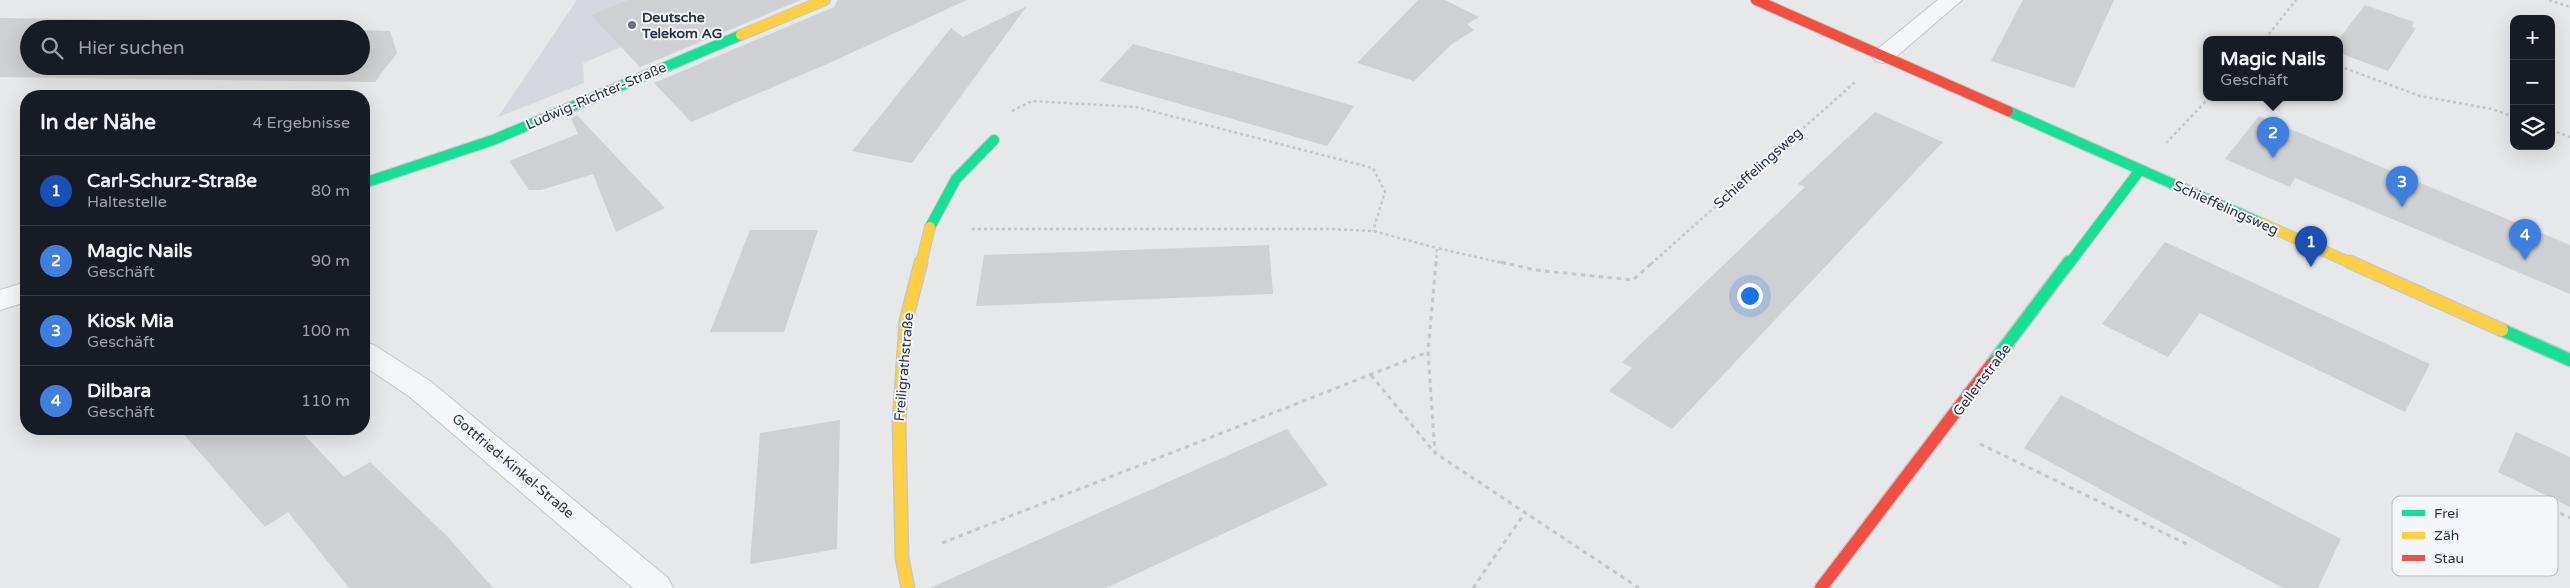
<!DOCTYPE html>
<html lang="de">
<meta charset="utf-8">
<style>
:root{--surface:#171b24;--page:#242831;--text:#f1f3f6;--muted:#9ea1a6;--line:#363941;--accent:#1a73e8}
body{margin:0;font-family:"Varela Round",sans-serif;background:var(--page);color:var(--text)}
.controls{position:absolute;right:15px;top:15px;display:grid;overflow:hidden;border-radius:10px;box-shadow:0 5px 20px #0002}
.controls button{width:45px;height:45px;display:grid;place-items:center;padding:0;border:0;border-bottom:1px solid var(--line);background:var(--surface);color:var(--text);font:25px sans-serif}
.you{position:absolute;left:1749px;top:295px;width:18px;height:18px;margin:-12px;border:4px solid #fff;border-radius:50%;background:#1a73e8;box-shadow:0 0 0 8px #1a73e833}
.badge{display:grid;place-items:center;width:32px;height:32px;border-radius:50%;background:var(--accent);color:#fff;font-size:16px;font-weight:700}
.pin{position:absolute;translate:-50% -41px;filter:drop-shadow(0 1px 2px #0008)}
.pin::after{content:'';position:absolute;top:26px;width:18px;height:15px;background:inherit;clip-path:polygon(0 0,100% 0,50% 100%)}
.popup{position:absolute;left:2203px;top:36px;width:140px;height:65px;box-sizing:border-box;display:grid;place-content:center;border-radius:10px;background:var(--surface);filter:drop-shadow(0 1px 4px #0005);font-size:16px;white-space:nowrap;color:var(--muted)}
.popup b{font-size:19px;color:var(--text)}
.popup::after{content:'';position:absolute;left:50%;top:100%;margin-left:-10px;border:10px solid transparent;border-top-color:var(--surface)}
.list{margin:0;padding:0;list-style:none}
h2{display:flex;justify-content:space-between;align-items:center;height:65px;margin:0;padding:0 20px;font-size:21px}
h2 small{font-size:16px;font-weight:400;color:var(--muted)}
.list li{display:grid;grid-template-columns:32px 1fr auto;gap:15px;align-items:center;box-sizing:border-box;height:70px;padding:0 20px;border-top:1px solid var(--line)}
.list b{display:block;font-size:19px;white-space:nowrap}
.list p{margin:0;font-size:16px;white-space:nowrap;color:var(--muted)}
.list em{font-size:16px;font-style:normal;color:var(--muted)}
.icon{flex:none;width:28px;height:28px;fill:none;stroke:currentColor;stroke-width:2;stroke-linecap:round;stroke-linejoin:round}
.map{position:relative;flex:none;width:2570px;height:588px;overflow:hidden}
.search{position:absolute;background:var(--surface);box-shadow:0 5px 20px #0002;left:20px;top:20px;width:350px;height:55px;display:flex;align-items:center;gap:12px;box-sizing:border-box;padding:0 18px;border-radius:28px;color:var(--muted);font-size:19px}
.panel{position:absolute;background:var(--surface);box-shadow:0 5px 20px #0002;left:20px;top:90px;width:350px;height:345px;border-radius:20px}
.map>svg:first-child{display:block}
.built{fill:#d4d7dd}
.building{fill:#ced0d3}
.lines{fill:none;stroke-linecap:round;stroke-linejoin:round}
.street-casing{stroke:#c4c6c8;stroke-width:2}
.fast-far1-casing{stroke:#c4c6c8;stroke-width:12}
.fast-casing{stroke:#c4c6c8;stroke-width:15}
.slow-far1-casing{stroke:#c4c6c8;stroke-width:12}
.slow-casing{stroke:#c4c6c8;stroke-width:15}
.jam-far1-casing{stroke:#c4c6c8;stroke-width:12}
.jam-casing{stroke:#c4c6c8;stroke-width:15}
.path-far1{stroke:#c5c6ca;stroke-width:2.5;stroke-dasharray:3 3;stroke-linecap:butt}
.path{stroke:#c5c6ca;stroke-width:3;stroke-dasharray:4.5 4.5;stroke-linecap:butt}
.street{fill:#f5f6f7;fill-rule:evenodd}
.fast-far1{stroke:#16e098;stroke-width:10}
.fast{stroke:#16e098;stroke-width:12}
.slow-far1{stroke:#ffcf43;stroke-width:10}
.slow{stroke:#ffcf43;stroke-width:12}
.jam-far1{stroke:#f24e42;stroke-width:10}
.jam{stroke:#f24e42;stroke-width:12}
.poi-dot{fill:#6c737f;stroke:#f4f6f9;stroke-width:2}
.labels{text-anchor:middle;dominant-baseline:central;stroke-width:4;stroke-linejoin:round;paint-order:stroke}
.poi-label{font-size:14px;font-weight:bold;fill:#2b3445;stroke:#f4f6f9;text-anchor:start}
.street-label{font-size:14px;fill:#2b3445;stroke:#f4f6f9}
.key{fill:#f4f6f9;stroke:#b8bcc3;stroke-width:1}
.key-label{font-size:14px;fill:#2b3445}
</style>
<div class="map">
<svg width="2570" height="588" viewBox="0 0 2570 588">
<rect width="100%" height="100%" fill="#e6e8ea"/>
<path class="built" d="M 577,0 L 735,0 L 583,63 L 584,83 L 498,117 Z"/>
<path class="building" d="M 628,0 L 801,0 L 640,67 L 591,15 Z
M 838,0 L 967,0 L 827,64 L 691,122 L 654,83 L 834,7 Z
M 1418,0 L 1445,0 L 1479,17 L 1467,24 L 1474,30 L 1452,44 L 1414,81 L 1357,63 Z
M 2023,0 L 2114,0 L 2074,88 L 1991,61 Z
M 2365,5 L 2414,22 L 2412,27 L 2416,28 L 2388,71 L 2339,53 L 2339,39 Z
M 1027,6 L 912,163 L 852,151 L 951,28 L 963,37 Z
M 0,18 L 306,22 L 299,29 L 29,29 L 29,66 L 361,66 L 361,30 L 390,31 L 397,53 L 375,82 L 0,77 Z
M 1133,44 L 1242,74 L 1354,106 L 1327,146 L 1099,81 Z
M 1875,112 L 1943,142 L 1672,429 L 1609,391 L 1632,368 L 1622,362 L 1805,187 L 1798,184 Z
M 577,115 L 624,165 L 665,208 L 616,232 L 593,174 L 541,190 L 529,190 L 509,161 L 578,134 L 571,118 Z
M 2259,116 L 2570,245 L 2570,294 L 2295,178 L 2290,187 L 2225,159 Z
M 750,230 L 818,230 L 784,332 L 710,332 Z
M 2165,242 L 2430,364 L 2405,412 L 2200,313 L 2168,357 L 2102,324 Z
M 1269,245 L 1273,294 L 976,306 L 984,255 Z
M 2061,395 L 2341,539 L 2318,588 L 2283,588 L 2024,448 Z
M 840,420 L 837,549 L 750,564 L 760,433 Z
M 179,429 L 299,429 L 344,477 L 370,462 L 448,537 L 493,588 L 349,588 L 288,512 L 265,527 Z
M 1287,429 L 1328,485 L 1106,588 L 930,588 Z
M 2516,432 L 2570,457 L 2570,507 L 2498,472 Z"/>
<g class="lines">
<g class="street-casing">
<path id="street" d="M 1938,0 L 1962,0 L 1891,61 L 1883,63 L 1875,61 L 1872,56 L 1875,51 Z
M 26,282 L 26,302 L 0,310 L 0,290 Z
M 364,342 L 374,345 L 430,381 L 668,578 L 673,588 L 633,588 L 410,397 L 364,366 Z"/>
</g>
<g class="fast-far1-casing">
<path id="fast-far1" d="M 2008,111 L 2261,223
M 364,183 L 493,140 L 741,35
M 930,227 L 956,179 L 994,140
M 2069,264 L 2140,170"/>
</g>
<g class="fast-casing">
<path id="fast" d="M 2502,330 L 2570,360
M 1992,364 L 2069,262"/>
</g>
<g class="slow-far1-casing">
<path id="slow-far1" d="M 741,35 L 825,0
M 2261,223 L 2353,264
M 921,264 L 930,227"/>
</g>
<g class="slow-casing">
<path id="slow" d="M 2350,262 L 2502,330
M 908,588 L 902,558 L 899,422 L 906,321 L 921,262"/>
</g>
<g class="jam-far1-casing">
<path id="jam-far1" d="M 1756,0 L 2008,111"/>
</g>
<g class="jam-casing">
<path id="jam" d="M 1821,588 L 1992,364"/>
</g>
<path class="path-far1" d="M 2549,0 L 2570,7
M 2265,39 L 2296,0
M 2339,66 L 2420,96 L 2492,109 L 2514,117
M 1012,111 L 1032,101 L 1136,107 L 1373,168 L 1385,192 L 1373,231
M 2551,130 L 2570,137
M 2166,143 L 2210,97
M 972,229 L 1330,229 L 1373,231 L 1437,248
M 1436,264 L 1437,248 L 1507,264
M 1651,264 L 1855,82"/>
<path class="path" d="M 1436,262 L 1428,352 L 1435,453 L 1639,588
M 1501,262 L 1535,270 L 1633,280 L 1653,262
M 1371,375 L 1434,452
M 1980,444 L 2191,546
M 2536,501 L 2570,518
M 942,543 L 1428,352
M 1473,588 L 1524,514"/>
<use href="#street" class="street"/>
<use href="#fast-far1" class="fast-far1"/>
<use href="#fast" class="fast"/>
<use href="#slow-far1" class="slow-far1"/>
<use href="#slow" class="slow"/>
<use href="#jam-far1" class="jam-far1"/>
<use href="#jam" class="jam"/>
</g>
<circle class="poi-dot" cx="632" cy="25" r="5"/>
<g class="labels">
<g class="poi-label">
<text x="642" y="17">Deutsche<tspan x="642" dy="16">Telekom AG</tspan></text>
</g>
<g class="street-label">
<text transform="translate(596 96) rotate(-23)">Ludwig-Richter-Straße</text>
<text transform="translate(1758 168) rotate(-42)">Schieffelingsweg</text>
<text transform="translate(2226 208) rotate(24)">Schieffelingsweg</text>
<text transform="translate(904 367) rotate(-85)">Freiligrathstraße</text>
<text transform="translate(1982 380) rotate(-53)">Gellertstraße</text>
<text transform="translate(513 466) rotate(40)">Gottfried-Kinkel-Straße</text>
</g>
</g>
<rect x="2392" y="496" width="166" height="80" rx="8" class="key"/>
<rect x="2402" y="510" width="23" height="6" fill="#16e098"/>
<rect x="2402" y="532" width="23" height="7" fill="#ffcf43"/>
<rect x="2402" y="555" width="23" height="6" fill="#f24e42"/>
<g class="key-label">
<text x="2434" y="518">Frei</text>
<text x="2434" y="540">Zäh</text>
<text x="2434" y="563">Stau</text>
</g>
</svg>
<div class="controls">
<button>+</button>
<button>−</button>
<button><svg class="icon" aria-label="layers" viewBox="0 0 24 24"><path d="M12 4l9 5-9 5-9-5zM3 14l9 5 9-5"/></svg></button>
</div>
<div class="you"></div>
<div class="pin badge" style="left:2311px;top:267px;background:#1a4fb4">1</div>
<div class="pin badge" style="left:2273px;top:158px;background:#3f7fe0">2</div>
<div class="popup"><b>Magic Nails</b>Geschäft</div>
<div class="pin badge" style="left:2402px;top:207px;background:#3f7fe0">3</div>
<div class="pin badge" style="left:2525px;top:260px;background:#3f7fe0">4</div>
<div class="search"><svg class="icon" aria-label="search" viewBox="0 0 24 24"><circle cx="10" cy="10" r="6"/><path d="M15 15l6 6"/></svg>Hier suchen</div>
<section class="panel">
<h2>In der Nähe<small>4 Ergebnisse</small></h2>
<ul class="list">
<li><span class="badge" style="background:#1a4fb4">1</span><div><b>Carl-Schurz-Straße</b><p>Haltestelle</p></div><em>80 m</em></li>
<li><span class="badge" style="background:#3f7fe0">2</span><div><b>Magic Nails</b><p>Geschäft</p></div><em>90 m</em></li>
<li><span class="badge" style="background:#3f7fe0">3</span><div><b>Kiosk Mia</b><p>Geschäft</p></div><em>100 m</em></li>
<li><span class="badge" style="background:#3f7fe0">4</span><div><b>Dilbara</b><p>Geschäft</p></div><em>110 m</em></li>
</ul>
</section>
</div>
